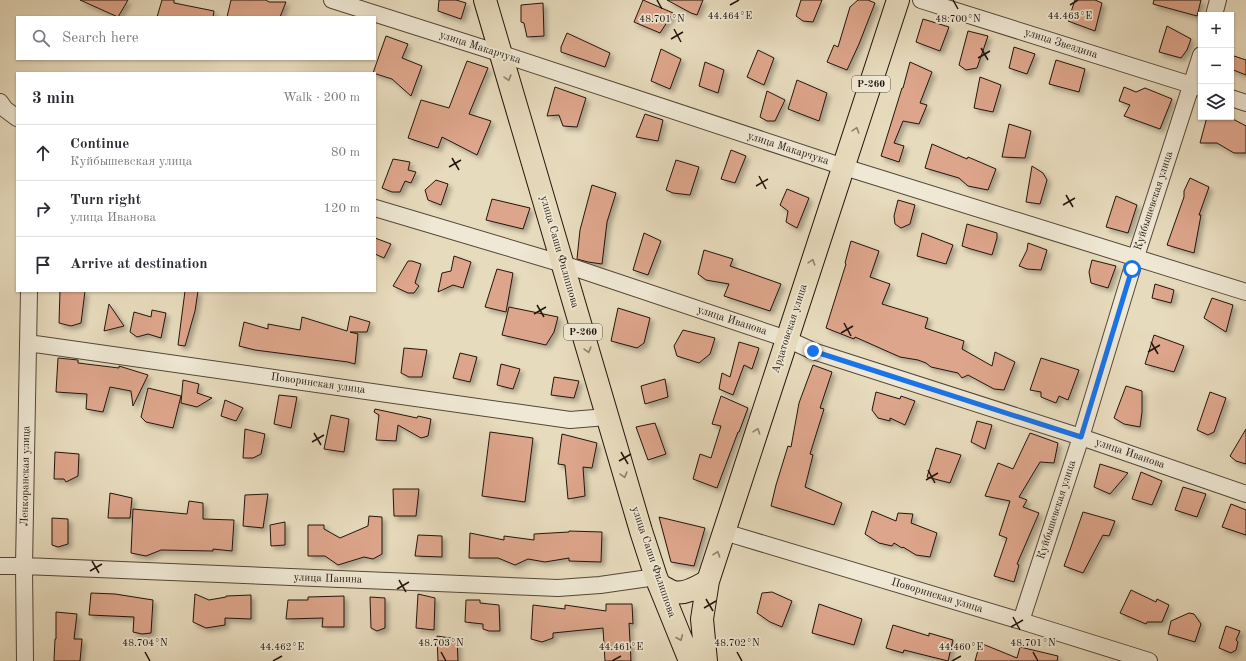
<!DOCTYPE html>
<meta charset="utf-8">
<style>
:root{--surface:#fff;--page:#f2f2f3;--text:#2b2b33;--muted:#7c7c81;--line:#e1e1e2}
body{margin:0;font-family:"Old Standard TT",serif;background:var(--page);color:var(--text)}
.controls{position:absolute;right:12px;top:12px;display:grid;overflow:hidden;border-radius:0px;box-shadow:0 1px 3px #0004}
.controls button{width:36px;height:36px;display:grid;place-items:center;padding:0;border:0;border-bottom:1px solid var(--line);background:var(--surface);color:var(--text);font:20px sans-serif}
.stop{position:absolute;width:12px;height:12px;margin:-9px;border:3px solid #1a73e8;border-radius:50%;background:#fff}
.stop.end{background:#1a73e8;border-color:#fff;box-shadow:0 1px 4px #0008}
.list{margin:0;padding:0;list-style:none}
h2{display:flex;justify-content:space-between;align-items:center;height:52px;margin:0;padding:0 16px;font-size:17px}
h2 small{font-size:13px;font-weight:400;color:var(--muted)}
.list li{display:grid;grid-template-columns:26px 1fr auto;gap:12px;align-items:center;box-sizing:border-box;height:56px;padding:0 16px;border-top:1px solid var(--line)}
.list b{display:block;font-size:15px;white-space:nowrap}
.list p{margin:0;font-size:13px;white-space:nowrap;color:var(--muted)}
.list em{font-size:13px;font-style:normal;color:var(--muted)}
.icon{flex:none;width:22px;height:22px;fill:none;stroke:currentColor;stroke-width:2;stroke-linecap:round;stroke-linejoin:round}
.map{position:relative;flex:none;width:1246px;height:661px;overflow:hidden}
.search{position:absolute;background:var(--surface);box-shadow:0 1px 3px #0004;left:16px;top:16px;width:360px;height:44px;display:flex;align-items:center;gap:10px;box-sizing:border-box;padding:0 14px;border-radius:0px;color:var(--muted);font-size:15px}
.panel{position:absolute;background:var(--surface);box-shadow:0 1px 3px #0004;left:16px;top:72px;width:360px;height:220px;border-radius:0px}
.map>svg:first-child{display:block}
.building{fill:#dda58b;stroke:#23140c;filter:url(#shadow)}
.lines{fill:none;stroke-linecap:round;stroke-linejoin:round}
.minor-casing{stroke:#544638;stroke-width:18}
.trunk-casing{stroke:#23140c;stroke-width:24}
.minor{stroke:#efe8d4;stroke-width:16}
.trunk{stroke:#e7dbbd;stroke-width:22}
.oneway{stroke:#8f816d}
.route{stroke:#1a73e8;stroke-width:5}
.ticks{fill:none;stroke:#23140c;stroke-width:1.5}
.labels{text-anchor:middle;dominant-baseline:central;stroke-width:3.5;stroke-linejoin:round;paint-order:stroke}
.shield{fill:#efe8d4;stroke:#605448;stroke-width:1}
.shield-label{font-size:10px;font-weight:bold;fill:#23140c}
.street-label{font-size:11px;fill:#23140c;stroke:#efe8d4}
.ticks-label{font-size:10px;text-anchor:middle;fill:#23140c;stroke:#efe8d4;stroke-width:3.5;stroke-linejoin:round;paint-order:stroke}
</style>
<div class="map">
<svg width="1246" height="661" viewBox="0 0 1246 661">
<defs>
<filter id="shadow"><feDropShadow dx="3.5" dy="3.5" stdDeviation="2" flood-color="#0004"/></filter>
</defs>
<rect width="100%" height="100%" fill="#e7dbbd"/>
<filter id="stains"><feTurbulence type="fractalNoise" baseFrequency=".005" numOctaves="4"/><feColorMatrix values="0 0 0 0 .2 0 0 0 0 .09 0 0 0 0 .02 0 0 0 .5 -.17"/></filter>
<radialGradient id="worn" r=".72"><stop offset=".6" stop-color="#630" stop-opacity="0"/><stop offset="1" stop-color="#630" stop-opacity=".3"/></radialGradient>
<path class="building" d="M 80,0 L 128,0 L 118,17 Z
M 162,0 L 174,0 L 174,3 L 214,11 L 213,17 L 157,17 Z
M 231,0 L 266,0 L 269,2 L 286,2 L 280,17 L 227,17 Z
M 439,0 L 456,0 L 466,3 L 461,19 L 438,11 Z
M 643,0 L 673,13 L 660,33 L 634,22 Z
M 667,0 L 703,0 L 697,15 L 691,13 Z
M 801,0 L 822,0 L 813,22 L 803,21 L 796,16 Z
M 858,0 L 868,0 L 875,3 L 859,44 L 847,70 L 827,62 L 834,45 L 838,47 L 850,7 Z
M 1075,0 L 1095,0 L 1102,3 L 1095,31 L 1068,21 Z
M 1154,0 L 1201,0 L 1197,16 L 1153,4 Z
M 543,3 L 544,36 L 527,37 L 524,23 L 521,22 L 521,5 Z
M 923,19 L 949,27 L 940,51 L 916,42 Z
M 1167,26 L 1191,39 L 1187,50 L 1181,58 L 1159,52 Z
M 968,31 L 988,36 L 977,68 L 966,70 L 959,65 Z
M 567,33 L 610,53 L 605,67 L 561,52 L 561,47 Z
M 386,36 L 408,44 L 402,58 L 422,66 L 411,96 L 392,79 L 373,73 Z
M 1014,47 L 1035,54 L 1027,74 L 1009,68 Z
M 661,49 L 681,59 L 670,89 L 651,81 Z
M 758,50 L 774,58 L 764,85 L 747,77 Z
M 1231,55 L 1246,60 L 1246,75 L 1231,69 Z
M 1056,60 L 1085,69 L 1079,92 L 1049,84 Z
M 467,61 L 488,68 L 469,114 L 491,121 L 477,155 L 442,137 L 438,148 L 408,138 L 421,100 L 449,108 Z
M 705,62 L 724,70 L 718,93 L 699,86 Z
M 910,62 L 932,72 L 920,103 L 927,105 L 919,124 L 903,121 L 894,143 L 904,146 L 899,162 L 881,156 L 902,88 L 903,88 Z
M 980,77 L 1001,85 L 993,112 L 974,108 Z
M 797,80 L 827,93 L 819,121 L 788,109 Z
M 555,87 L 586,98 L 577,127 L 563,126 L 559,115 L 547,116 Z
M 1124,87 L 1136,92 L 1145,88 L 1172,99 L 1160,129 L 1124,116 L 1130,105 L 1119,101 Z
M 767,91 L 785,100 L 775,121 L 767,121 L 760,117 Z
M 645,114 L 663,120 L 658,141 L 636,137 Z
M 1207,117 L 1229,117 L 1246,126 L 1246,153 L 1234,153 L 1217,143 L 1200,143 Z
M 1009,124 L 1031,131 L 1025,158 L 1002,157 Z
M 932,144 L 967,159 L 968,157 L 996,169 L 988,190 L 968,186 L 959,178 L 925,168 Z
M 731,150 L 746,156 L 735,183 L 721,179 Z
M 393,159 L 410,162 L 408,170 L 416,172 L 411,183 L 405,181 L 400,192 L 392,192 L 382,188 Z
M 676,160 L 699,167 L 690,195 L 673,193 L 666,190 Z
M 1032,166 L 1043,173 L 1047,180 L 1040,204 L 1026,202 Z
M 1190,178 L 1209,187 L 1199,215 L 1201,215 L 1194,253 L 1167,245 L 1184,197 L 1184,191 Z
M 436,180 L 448,184 L 441,205 L 428,200 L 425,190 Z
M 592,185 L 616,193 L 607,222 L 602,264 L 588,262 L 577,259 L 580,230 Z
M 787,189 L 809,198 L 797,228 L 786,222 L 788,211 L 780,205 Z
M 1116,196 L 1137,205 L 1128,233 L 1106,227 Z
M 492,199 L 530,208 L 523,229 L 486,220 Z
M 898,200 L 915,205 L 910,224 L 901,228 L 895,224 L 894,216 Z
M 967,224 L 997,233 L 997,238 L 992,255 L 971,249 L 962,246 Z
M 644,233 L 661,241 L 648,275 L 633,270 Z
M 922,233 L 953,245 L 946,264 L 917,256 Z
M 375,238 L 391,244 L 384,258 L 375,254 Z
M 851,241 L 879,251 L 870,277 L 890,284 L 882,304 L 928,318 L 925,328 L 964,341 L 962,349 L 992,366 L 995,352 L 1015,362 L 1004,390 L 994,389 L 968,375 L 962,378 L 958,373 L 931,367 L 926,363 L 918,360 L 900,357 L 855,337 L 854,339 L 826,328 L 846,264 L 845,263 Z
M 1028,243 L 1047,250 L 1041,270 L 1027,269 L 1019,266 L 1027,250 Z
M 704,250 L 733,259 L 730,266 L 781,284 L 770,311 L 724,296 L 729,284 L 706,280 L 698,274 Z
M 454,256 L 471,262 L 463,288 L 453,285 L 438,292 L 442,273 L 451,271 Z
M 1092,260 L 1116,266 L 1108,288 L 1091,283 L 1089,272 Z
M 408,261 L 412,261 L 421,264 L 415,283 L 419,286 L 414,293 L 408,293 L 393,286 Z
M 497,269 L 513,273 L 506,312 L 485,307 Z
M 1155,284 L 1174,290 L 1171,303 L 1152,298 Z
M 60,291 L 85,291 L 81,323 L 71,326 L 59,323 Z
M 185,291 L 198,291 L 195,311 L 185,346 L 178,345 Z
M 1212,298 L 1233,305 L 1226,332 L 1204,318 Z
M 109,304 L 124,326 L 104,331 Z
M 509,307 L 558,317 L 554,332 L 546,345 L 502,335 Z
M 618,308 L 650,318 L 644,343 L 637,348 L 611,341 Z
M 152,310 L 166,313 L 161,338 L 148,334 L 137,337 L 130,332 L 134,312 L 151,317 Z
M 350,316 L 370,322 L 367,332 L 350,332 L 358,334 L 355,364 L 348,362 L 255,350 L 239,346 L 244,322 L 268,329 L 268,324 L 300,330 L 302,317 L 347,331 Z
M 683,330 L 715,338 L 710,354 L 699,363 L 677,356 L 674,346 Z
M 1154,335 L 1184,346 L 1174,372 L 1145,364 Z
M 739,342 L 759,348 L 752,369 L 744,365 L 733,395 L 719,389 L 722,373 L 730,377 Z
M 404,348 L 427,350 L 422,377 L 409,377 L 401,373 Z
M 460,353 L 477,357 L 470,382 L 453,378 Z
M 58,358 L 78,360 L 78,363 L 119,368 L 119,366 L 148,375 L 133,406 L 131,391 L 110,387 L 103,412 L 86,409 L 87,394 L 56,392 Z
M 1041,358 L 1079,370 L 1068,400 L 1059,396 L 1056,403 L 1041,397 L 1041,392 L 1030,390 Z
M 501,364 L 520,369 L 513,389 L 497,385 Z
M 813,365 L 832,372 L 820,408 L 824,409 L 810,454 L 813,455 L 805,487 L 842,503 L 834,525 L 771,506 L 776,485 L 788,446 L 791,447 L 799,403 Z
M 554,377 L 579,381 L 574,398 L 551,395 Z
M 665,379 L 668,397 L 645,404 L 641,386 Z
M 183,380 L 199,384 L 197,393 L 212,398 L 197,407 L 181,403 Z
M 1126,386 L 1142,391 L 1142,412 L 1140,427 L 1124,424 L 1114,418 Z
M 148,388 L 181,396 L 173,428 L 146,422 L 141,417 Z
M 876,392 L 900,399 L 901,396 L 915,401 L 905,425 L 890,418 L 890,421 L 878,418 L 872,410 Z
M 1210,392 L 1226,398 L 1214,432 L 1208,435 L 1197,430 Z
M 279,395 L 297,397 L 291,428 L 274,424 Z
M 721,396 L 748,408 L 739,432 L 738,432 L 717,488 L 693,479 L 700,454 L 711,458 L 721,426 L 712,424 Z
M 225,400 L 243,408 L 236,421 L 221,416 Z
M 375,409 L 417,418 L 418,416 L 431,419 L 428,436 L 421,438 L 398,425 L 396,441 L 376,440 L 379,415 L 374,412 Z
M 331,415 L 349,419 L 344,452 L 324,449 Z
M 977,421 L 992,425 L 985,449 L 971,442 Z
M 655,423 L 666,454 L 648,460 L 636,427 Z
M 245,429 L 265,434 L 261,454 L 253,458 L 243,458 Z
M 1246,429 L 1246,464 L 1236,461 L 1230,456 Z
M 490,432 L 533,438 L 525,502 L 482,496 Z
M 1030,433 L 1058,443 L 1054,463 L 1040,462 L 1019,497 L 1027,500 L 1023,507 L 1039,513 L 1017,564 L 1019,565 L 1014,582 L 994,576 L 1007,538 L 999,535 L 1010,501 L 985,496 L 998,463 L 1013,469 Z
M 562,434 L 597,443 L 592,468 L 583,467 L 585,496 L 568,499 L 565,465 L 558,464 Z
M 936,448 L 961,455 L 950,483 L 927,477 Z
M 55,452 L 79,454 L 78,476 L 66,482 L 64,479 L 54,479 Z
M 1100,464 L 1128,473 L 1110,494 L 1094,487 Z
M 1141,472 L 1162,481 L 1152,505 L 1132,499 Z
M 1183,487 L 1206,494 L 1197,517 L 1175,510 Z
M 393,489 L 419,489 L 416,516 L 394,516 Z
M 110,493 L 132,498 L 130,518 L 108,518 Z
M 268,494 L 263,528 L 243,526 L 245,495 Z
M 189,501 L 203,503 L 203,519 L 234,520 L 232,551 L 213,549 L 213,551 L 161,550 L 146,556 L 131,553 L 133,509 L 187,514 Z
M 1231,504 L 1246,510 L 1246,535 L 1222,527 Z
M 872,511 L 896,521 L 898,513 L 913,514 L 911,523 L 937,533 L 930,557 L 916,555 L 903,547 L 902,548 L 894,543 L 892,546 L 879,543 L 865,534 Z
M 1083,512 L 1115,521 L 1109,536 L 1103,535 L 1083,573 L 1064,566 L 1071,547 Z
M 369,516 L 382,517 L 382,554 L 373,559 L 364,557 L 338,565 L 325,556 L 308,556 L 308,525 L 324,525 L 324,529 L 340,538 L 368,526 Z
M 659,517 L 705,528 L 694,566 L 671,562 Z
M 52,518 L 68,519 L 68,544 L 58,547 L 52,545 Z
M 285,522 L 285,545 L 271,546 L 270,525 Z
M 569,531 L 602,532 L 601,562 L 569,561 L 569,558 L 545,562 L 528,559 L 515,565 L 498,558 L 469,558 L 470,533 L 504,540 L 504,536 L 534,540 L 534,534 L 569,532 Z
M 418,535 L 442,536 L 442,557 L 415,556 Z
M 1131,590 L 1156,602 L 1157,599 L 1169,605 L 1162,622 L 1147,622 L 1146,624 L 1120,613 Z
M 772,592 L 792,601 L 782,627 L 770,622 L 757,613 L 762,593 Z
M 91,593 L 115,594 L 153,600 L 151,633 L 142,634 L 133,632 L 134,617 L 89,615 Z
M 195,594 L 209,600 L 226,597 L 226,596 L 251,595 L 251,619 L 225,618 L 225,625 L 206,628 L 193,622 Z
M 418,594 L 435,598 L 434,630 L 416,628 Z
M 344,596 L 344,627 L 322,627 L 323,618 L 286,619 L 288,600 L 308,600 L 308,597 Z
M 370,597 L 385,598 L 385,628 L 377,631 L 371,628 Z
M 466,600 L 480,600 L 480,603 L 499,605 L 500,631 L 489,631 L 483,629 L 483,624 L 465,622 Z
M 606,604 L 632,604 L 633,624 L 629,623 L 631,661 L 605,661 L 603,628 L 553,633 L 553,638 L 542,642 L 531,639 L 533,605 L 565,609 L 565,605 L 606,611 Z
M 819,604 L 862,619 L 854,645 L 812,633 Z
M 56,612 L 77,614 L 74,639 L 82,639 L 80,661 L 54,661 L 55,639 L 56,639 Z
M 1189,613 L 1194,614 L 1201,624 L 1195,642 L 1168,634 L 1171,621 Z
M 893,625 L 929,636 L 929,633 L 953,640 L 948,661 L 904,650 L 903,653 L 886,648 Z
M 1226,626 L 1240,631 L 1236,640 L 1238,642 L 1236,650 L 1231,653 L 1219,648 Z
M 437,636 L 457,639 L 458,661 L 438,661 Z
M 980,643 L 1017,658 L 1020,647 L 1058,656 L 1057,661 L 975,661 Z"/>
<g class="lines">
<g class="minor-casing">
<path id="minor" d="M 332,0 L 502,54 L 844,167 L 1246,292
M 921,0 L 1201,88
M 1214,15 L 1218,0
M 1231,98 L 1246,103
M 0,102 L 5,109 L 17,118
M 375,208 L 563,264 L 787,339 L 813,351 L 1081,437 L 1246,494
M 28,343 L 570,420 L 607,417
M 724,532 L 1021,621 L 1149,661
M 0,566 L 24,566 L 558,588 L 600,585 L 656,577
M 1021,621 L 1081,437 L 1132,269 L 1201,55
M 25,661 L 24,566 L 29,291"/>
</g>
<g class="trunk-casing">
<path id="trunk" d="M 485,0 L 641,531 L 656,577 L 690,661
M 659,585 C 664,587 669,591 674,592 C 685,595 699,586 708,581
M 706,661 L 702,619 L 708,581 L 898,0"/>
</g>
<use href="#minor" class="minor"/>
<use href="#trunk" class="trunk"/>
</g>
<defs><path id="oneway-chevron" d="M-2-3.5L2.5 0L-2 3.5" fill="none" stroke-width="1.6" stroke-linecap="round" stroke-linejoin="round"/></defs>
<g class="oneway">
<use href="#oneway-chevron" transform="translate(508 78) rotate(74)"/>
<use href="#oneway-chevron" transform="translate(856 130) rotate(-72)"/>
<use href="#oneway-chevron" transform="translate(812 262) rotate(-72)"/>
<use href="#oneway-chevron" transform="translate(588 350) rotate(74)"/>
<use href="#oneway-chevron" transform="translate(757 431) rotate(-72)"/>
<use href="#oneway-chevron" transform="translate(624 475) rotate(74)"/>
<use href="#oneway-chevron" transform="translate(717 554) rotate(-71)"/>
<use href="#oneway-chevron" transform="translate(680 638) rotate(67)"/>
</g>
<g class="lines">
<path class="route" d="M 813,351 L 1081,437 L 1132,269"/>
</g>
<path class="ticks" d="M 657,0 L 662,9M 953,0 L 958,9M 730,5 L 739,0M 1070,5 L 1078,0M 674,29 L 681,42M 671,39 L 683,32M 981,48 L 988,60M 978,58 L 990,51M 452,158 L 459,170M 449,167 L 461,160M 759,176 L 766,189M 756,186 L 768,179M 1066,195 L 1073,207M 1063,205 L 1075,198M 537,305 L 544,317M 534,314 L 546,307M 844,323 L 851,336M 841,333 L 853,326M 1151,342 L 1158,354M 1148,352 L 1160,345M 314,433 L 321,445M 312,442 L 324,435M 621,452 L 628,464M 619,461 L 631,454M 928,470 L 935,483M 926,480 L 938,473M 92,561 L 99,573M 90,571 L 102,564M 399,580 L 406,592M 397,589 L 409,582M 706,599 L 713,611M 704,608 L 716,601M 1013,617 L 1020,630M 1011,627 L 1023,620M 145,652 L 150,661M 441,652 L 446,661M 737,652 L 742,661M 1033,652 L 1038,661M 273,661 L 282,656M 612,661 L 621,656M 952,661 L 961,656"/>
<g class="labels">
<g class="shield">
<rect x="852" y="76" width="38" height="16" rx="3"/>
<rect x="564" y="324" width="38" height="16" rx="3"/>
</g>
<g class="shield-label">
<text x="871" y="84">Р-260</text>
<text x="583" y="332">Р-260</text>
</g>
<g class="street-label">
<text transform="translate(1061 44) rotate(18)">улица Звездина</text>
<text transform="translate(480 48) rotate(18)">улица Макарчука</text>
<text transform="translate(788 149) rotate(18)">улица Макарчука</text>
<text transform="translate(1154 201) rotate(-72)">Куйбышевская улица</text>
<text transform="translate(559 252) rotate(74)">улица Саши Филиппова</text>
<text transform="translate(732 321) rotate(18)">улица Иванова</text>
<text transform="translate(790 329) rotate(-72)">Ардатовская улица</text>
<text transform="translate(318 384) rotate(8)">Поворинская улица</text>
<text transform="translate(1130 454) rotate(19)">улица Иванова</text>
<text transform="translate(26 476) rotate(-89)">Ленкоранская улица</text>
<text transform="translate(1057 510) rotate(-72)">Куйбышевская улица</text>
<text transform="translate(653 562) rotate(71)">улица Саши Филиппова</text>
<text transform="translate(328 579) rotate(2)">улица Панина</text>
<text transform="translate(937 596) rotate(17)">Поворинская улица</text>
</g>
</g>
<g class="ticks-label">
<text x="730" y="19">44.464°E</text>
<text x="1070" y="19">44.463°E</text>
<text x="662" y="22">48.701°N</text>
<text x="958" y="22">48.700°N</text>
<text x="145" y="646">48.704°N</text>
<text x="441" y="646">48.703°N</text>
<text x="737" y="646">48.702°N</text>
<text x="1033" y="646">48.701°N</text>
<text x="282" y="650">44.462°E</text>
<text x="621" y="650">44.461°E</text>
<text x="961" y="650">44.460°E</text>
</g>
<rect width="100%" height="100%" filter="url(#stains)"/>
<rect width="100%" height="100%" fill="url(#worn)"/>
</svg>
<div class="controls">
<button>+</button>
<button>−</button>
<button><svg class="icon" aria-label="layers" viewBox="0 0 24 24"><path d="M12 4l9 5-9 5-9-5zM3 14l9 5 9-5"/></svg></button>
</div>
<div class="stop" style="left:1132px;top:269px"></div>
<div class="stop end" style="left:813px;top:351px"></div>
<div class="search"><svg class="icon" aria-label="search" viewBox="0 0 24 24"><circle cx="10" cy="10" r="6"/><path d="M15 15l6 6"/></svg>Search here</div>
<section class="panel">
<h2>3 min<small>Walk · 200 m</small></h2>
<ul class="list">
<li><svg class="icon" aria-label="ahead" viewBox="0 0 24 24"><path d="M12 20V5M6 11l6-6 6 6"/></svg><div><b>Continue</b><p>Куйбышевская улица</p></div><em>80 m</em></li>
<li><svg class="icon" aria-label="right" viewBox="0 0 24 24"><path d="M7 20v-9h11M14 6l5 5-5 5"/></svg><div><b>Turn right</b><p>улица Иванова</p></div><em>120 m</em></li>
<li><svg class="icon" aria-label="arrive" viewBox="0 0 24 24"><path d="M6 21V4h12l-3 4 3 4H6"/></svg><div><b>Arrive at destination</b></div></li>
</ul>
</section>
</div>
